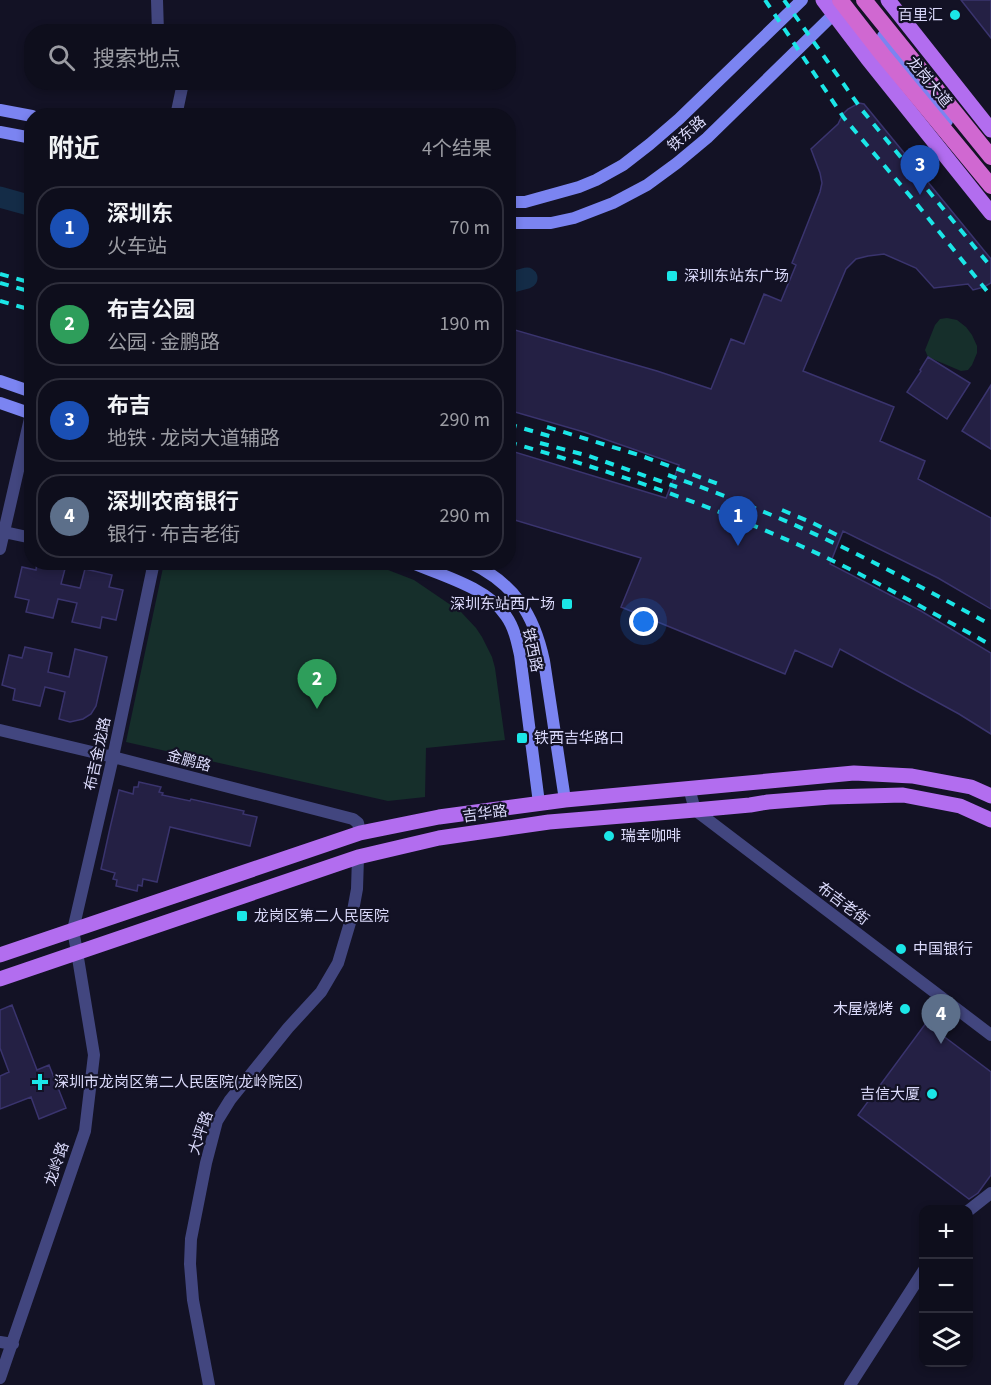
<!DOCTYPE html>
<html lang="zh">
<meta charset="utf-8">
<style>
:root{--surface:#0e0e1c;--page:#171725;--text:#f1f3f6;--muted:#9b9ca3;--line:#2e2e3b;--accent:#8c9099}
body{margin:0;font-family:"Source Sans 3","Noto Sans SC",sans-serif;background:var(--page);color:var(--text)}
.controls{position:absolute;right:18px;bottom:18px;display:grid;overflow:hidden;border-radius:12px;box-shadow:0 3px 9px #0003}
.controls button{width:54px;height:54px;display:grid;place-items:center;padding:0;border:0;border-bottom:2px solid var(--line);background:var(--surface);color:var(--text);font:30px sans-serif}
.you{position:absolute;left:644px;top:622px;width:21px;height:21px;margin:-15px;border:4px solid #fff;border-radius:50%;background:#1a73e8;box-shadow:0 0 0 9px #1a73e833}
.badge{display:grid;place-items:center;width:39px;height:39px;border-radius:50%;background:var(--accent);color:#fff;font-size:20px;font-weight:700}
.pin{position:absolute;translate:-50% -50px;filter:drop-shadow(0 2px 3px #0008)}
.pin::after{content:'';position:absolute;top:32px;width:21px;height:18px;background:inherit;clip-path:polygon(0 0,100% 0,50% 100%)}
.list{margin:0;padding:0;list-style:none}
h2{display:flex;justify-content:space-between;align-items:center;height:78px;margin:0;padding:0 24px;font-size:26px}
h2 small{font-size:20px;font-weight:400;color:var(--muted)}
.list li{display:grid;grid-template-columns:39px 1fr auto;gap:18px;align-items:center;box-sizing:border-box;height:84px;margin:0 12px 12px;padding:0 12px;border:2px solid var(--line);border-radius:24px}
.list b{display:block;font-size:22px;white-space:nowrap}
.list p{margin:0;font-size:20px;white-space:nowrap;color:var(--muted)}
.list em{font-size:20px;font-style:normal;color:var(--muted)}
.icon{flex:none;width:33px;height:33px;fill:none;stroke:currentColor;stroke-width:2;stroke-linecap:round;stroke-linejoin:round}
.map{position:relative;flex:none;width:991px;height:1385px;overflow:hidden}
.search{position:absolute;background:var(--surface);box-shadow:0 3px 9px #0003;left:24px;top:24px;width:492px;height:66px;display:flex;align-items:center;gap:15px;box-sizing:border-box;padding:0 21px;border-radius:24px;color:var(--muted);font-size:22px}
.panel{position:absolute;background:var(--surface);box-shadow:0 3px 9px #0003;left:24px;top:108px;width:492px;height:462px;border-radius:24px}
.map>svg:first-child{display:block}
.green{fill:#162f2b}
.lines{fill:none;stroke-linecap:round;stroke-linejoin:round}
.river{stroke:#142c47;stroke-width:21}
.building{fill:#242044;stroke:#3a346e;stroke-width:1.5}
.minor{stroke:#42467f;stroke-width:12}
.tertiary{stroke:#42467f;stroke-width:12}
.secondary{stroke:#7b84f1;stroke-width:12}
.primary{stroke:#b26def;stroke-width:15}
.trunk{stroke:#d068d1;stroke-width:16}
.rail{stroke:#1be6e7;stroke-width:4;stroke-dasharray:9 8;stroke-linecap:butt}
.trunk-bridge{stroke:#d068d1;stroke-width:16}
.poi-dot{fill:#1be6e7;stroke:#131225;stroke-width:2}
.labels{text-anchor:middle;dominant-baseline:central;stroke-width:4.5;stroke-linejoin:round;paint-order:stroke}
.poi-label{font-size:15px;fill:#dbdafb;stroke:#131225;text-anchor:start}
.street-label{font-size:15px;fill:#dbdafb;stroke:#131225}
</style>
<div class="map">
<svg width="991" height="1385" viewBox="0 0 991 1385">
<rect width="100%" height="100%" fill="#131225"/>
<path class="green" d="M 947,318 L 957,320 L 966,327 L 972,335 L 977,346 L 977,353 L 972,365 L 968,370 L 961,371 L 928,357 L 925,350 L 935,325 L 940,319 Z
M 164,563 L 370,563 L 414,580 L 461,612 L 476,628 L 482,637 L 492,657 L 495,668 L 505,740 L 426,748 L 425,797 L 388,801 L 126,742 Z"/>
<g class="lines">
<path class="river" d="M 0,197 L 32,206
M 508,283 L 527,278"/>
</g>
<path class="building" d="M 961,0 L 991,0 L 991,38 Z
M 859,103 L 864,104 L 991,259 L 991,283 L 984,287 L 973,290 L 968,284 L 934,288 L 916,268 L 884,254 L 868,256 L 856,259 L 846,269 L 803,371 L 894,407 L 880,441 L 925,461 L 918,479 L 991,518 L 991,609 L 938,578 L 843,531 L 830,564 L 921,611 L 991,653 L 991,734 L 959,714 L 840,649 L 832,667 L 795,650 L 785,674 L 621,607 L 641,558 L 508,518 L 508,450 L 666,498 L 679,465 L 584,432 L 508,410 L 508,328 L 657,371 L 711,389 L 731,339 L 744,344 L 764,294 L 781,301 L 796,265 L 792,263 L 820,192 L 822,183 L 820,173 L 811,149 L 838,124 L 843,114 L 848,109 Z
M 928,357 L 970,383 L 947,419 L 907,392 L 921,371 L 920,370 Z
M 991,385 L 991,449 L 962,431 Z
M 37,562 L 56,562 L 66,565 L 61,584 L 80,588 L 85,569 L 112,575 L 109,587 L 123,590 L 116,620 L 102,617 L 100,628 L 72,622 L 77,603 L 58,599 L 53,618 L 26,612 L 29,600 L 15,597 L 22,567 L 36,570 Z
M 25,647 L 52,653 L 48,672 L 69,677 L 75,649 L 107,657 L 96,706 L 91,714 L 83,719 L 70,722 L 59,719 L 65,692 L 45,687 L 40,706 L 13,700 L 15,689 L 2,685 L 9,655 L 22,658 Z
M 139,782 L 161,787 L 159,792 L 163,793 L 162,795 L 190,801 L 191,799 L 244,811 L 243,814 L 257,817 L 250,846 L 170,827 L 157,882 L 143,879 L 142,886 L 138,885 L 137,891 L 116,886 L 117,880 L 113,879 L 115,873 L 101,869 L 110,828 L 119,790 L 133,794 L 134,787 L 138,787 Z
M 12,1005 L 37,1070 L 49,1065 L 66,1108 L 39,1119 L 31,1097 L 0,1109 L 0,1076 L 9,1072 L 0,1048 L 0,1010 Z
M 926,1023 L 991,1072 L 991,1175 L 978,1193 L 969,1199 L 858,1115 Z"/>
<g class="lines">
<path class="minor" d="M 157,0 L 158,32
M 176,116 L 183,83 L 182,82
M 0,531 L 32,538
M 0,549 L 31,414
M 139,562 L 153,566
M 968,1211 L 991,1193
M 0,1342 L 13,1344
M 0,1378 L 85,1131 L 94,1055 L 77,952
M 209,1385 L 193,1300 L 190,1264 L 191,1239 L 206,1163 L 217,1121 L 230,1100 L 288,1028 L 321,992 L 338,963 L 352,916 L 357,889 L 358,857
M 850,1385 L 924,1270"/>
<path class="tertiary" d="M 0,730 L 113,757 L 353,819 L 358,823 L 360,833
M 689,788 L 695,810 L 991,1035
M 77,952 L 73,930 L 113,757 L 154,562"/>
<path class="secondary" d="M 883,36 L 947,121
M 0,110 L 32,116
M 0,132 L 32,138
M 508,202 L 525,202 L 579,187 L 596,180 L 623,165 L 650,144 L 679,119 L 802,0
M 508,223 L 551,223 L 574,218 L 613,203 L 647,185 L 677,163 L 707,138 L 839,9
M 0,381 L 32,392
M 0,403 L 32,414
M 410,562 C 440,575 487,587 506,616 C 514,627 517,641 520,655 L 539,803
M 469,562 C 514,583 534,614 544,661 L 565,800"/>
<path class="primary" d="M 823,0 L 867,58 L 991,213
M 888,0 L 991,130
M 0,955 L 360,833 L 439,817 L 565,800 L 854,773 L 912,776 L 971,787 L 991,796
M 0,979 L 358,857 L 439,838 L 549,822 L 695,810 L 750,805 L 768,802 L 830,797 L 903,795 L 960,806 L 991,820"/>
<path class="trunk" d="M 864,0 L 991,157"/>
<path class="rail" d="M 765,0 L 844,118 L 916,203 L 991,296
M 784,0 L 862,110 L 991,267
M 0,274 L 32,283
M 0,283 L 32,292
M 0,301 L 32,310
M 508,424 L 556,438
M 547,427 L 639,455 L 724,486
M 508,442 C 608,470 707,504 801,546 C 866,575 929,611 991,645
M 540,443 L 589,456 L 677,487
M 668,475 C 715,492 762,510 808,531 C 870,559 931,592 991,625
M 782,510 L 813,523 L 839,536"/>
<path class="trunk-bridge" d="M 840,0 L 882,54 L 991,186"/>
</g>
<g class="poi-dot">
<circle cx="955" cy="15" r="6"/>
<rect x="666" y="270" width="12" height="12" rx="3"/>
<rect x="561" y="598" width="12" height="12" rx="3"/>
<rect x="516" y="732" width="12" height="12" rx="3"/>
<circle cx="609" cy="836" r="6"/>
<rect x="236" y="910" width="12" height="12" rx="3"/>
<circle cx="901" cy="949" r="6"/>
<circle cx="905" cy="1009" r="6"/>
<path d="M37 1073h6v6h6v6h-6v6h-6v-6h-6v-6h6z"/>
<circle cx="932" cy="1094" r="6"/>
</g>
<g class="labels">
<g class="poi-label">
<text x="943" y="15" text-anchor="end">百里汇</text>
<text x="684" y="276">深圳东站东广场</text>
<text x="555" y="604" text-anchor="end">深圳东站西广场</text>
<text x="534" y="738">铁西吉华路口</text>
<text x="621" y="836">瑞幸咖啡</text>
<text x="254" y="916">龙岗区第二人民医院</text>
<text x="913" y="949">中国银行</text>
<text x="893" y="1009" text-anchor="end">木屋烧烤</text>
<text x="54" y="1082">深圳市龙岗区第二人民医院(龙岭院区)</text>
<text x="920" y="1094" text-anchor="end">吉信大厦</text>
</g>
<g class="street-label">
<text transform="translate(929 82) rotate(50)">龙岗大道</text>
<text transform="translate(687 134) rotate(-41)">铁东路</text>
<text transform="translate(532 650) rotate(78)">铁西路</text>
<text transform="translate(98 754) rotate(-78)">布吉金龙路</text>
<text transform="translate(189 761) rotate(15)">金鹏路</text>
<text transform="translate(485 814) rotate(-8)">吉华路</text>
<text transform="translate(843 904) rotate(37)">布吉老街</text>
<text transform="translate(201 1133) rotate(-71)">大坪路</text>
<text transform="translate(57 1164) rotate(-71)">龙岭路</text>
</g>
</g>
</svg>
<div class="controls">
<button>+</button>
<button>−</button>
<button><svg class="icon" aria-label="layers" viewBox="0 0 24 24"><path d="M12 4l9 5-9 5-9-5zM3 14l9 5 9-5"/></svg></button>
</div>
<div class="you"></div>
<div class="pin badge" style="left:738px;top:546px;background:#1a4fb4">1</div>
<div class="pin badge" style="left:317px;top:709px;background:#2e9e5b">2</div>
<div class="pin badge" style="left:920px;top:195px;background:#1a4fb4">3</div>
<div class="pin badge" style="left:941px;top:1044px;background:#5c6f8a">4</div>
<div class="search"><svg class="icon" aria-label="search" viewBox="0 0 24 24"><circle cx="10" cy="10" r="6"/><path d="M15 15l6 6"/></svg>搜索地点</div>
<section class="panel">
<h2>附近<small>4个结果</small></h2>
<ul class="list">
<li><span class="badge" style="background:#1a4fb4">1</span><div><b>深圳东</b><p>火车站</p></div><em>70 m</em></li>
<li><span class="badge" style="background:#2e9e5b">2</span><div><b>布吉公园</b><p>公园 · 金鹏路</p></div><em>190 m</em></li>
<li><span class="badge" style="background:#1a4fb4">3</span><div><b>布吉</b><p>地铁 · 龙岗大道辅路</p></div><em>290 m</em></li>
<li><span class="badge" style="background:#5c6f8a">4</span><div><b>深圳农商银行</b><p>银行 · 布吉老街</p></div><em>290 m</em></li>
</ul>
</section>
</div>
